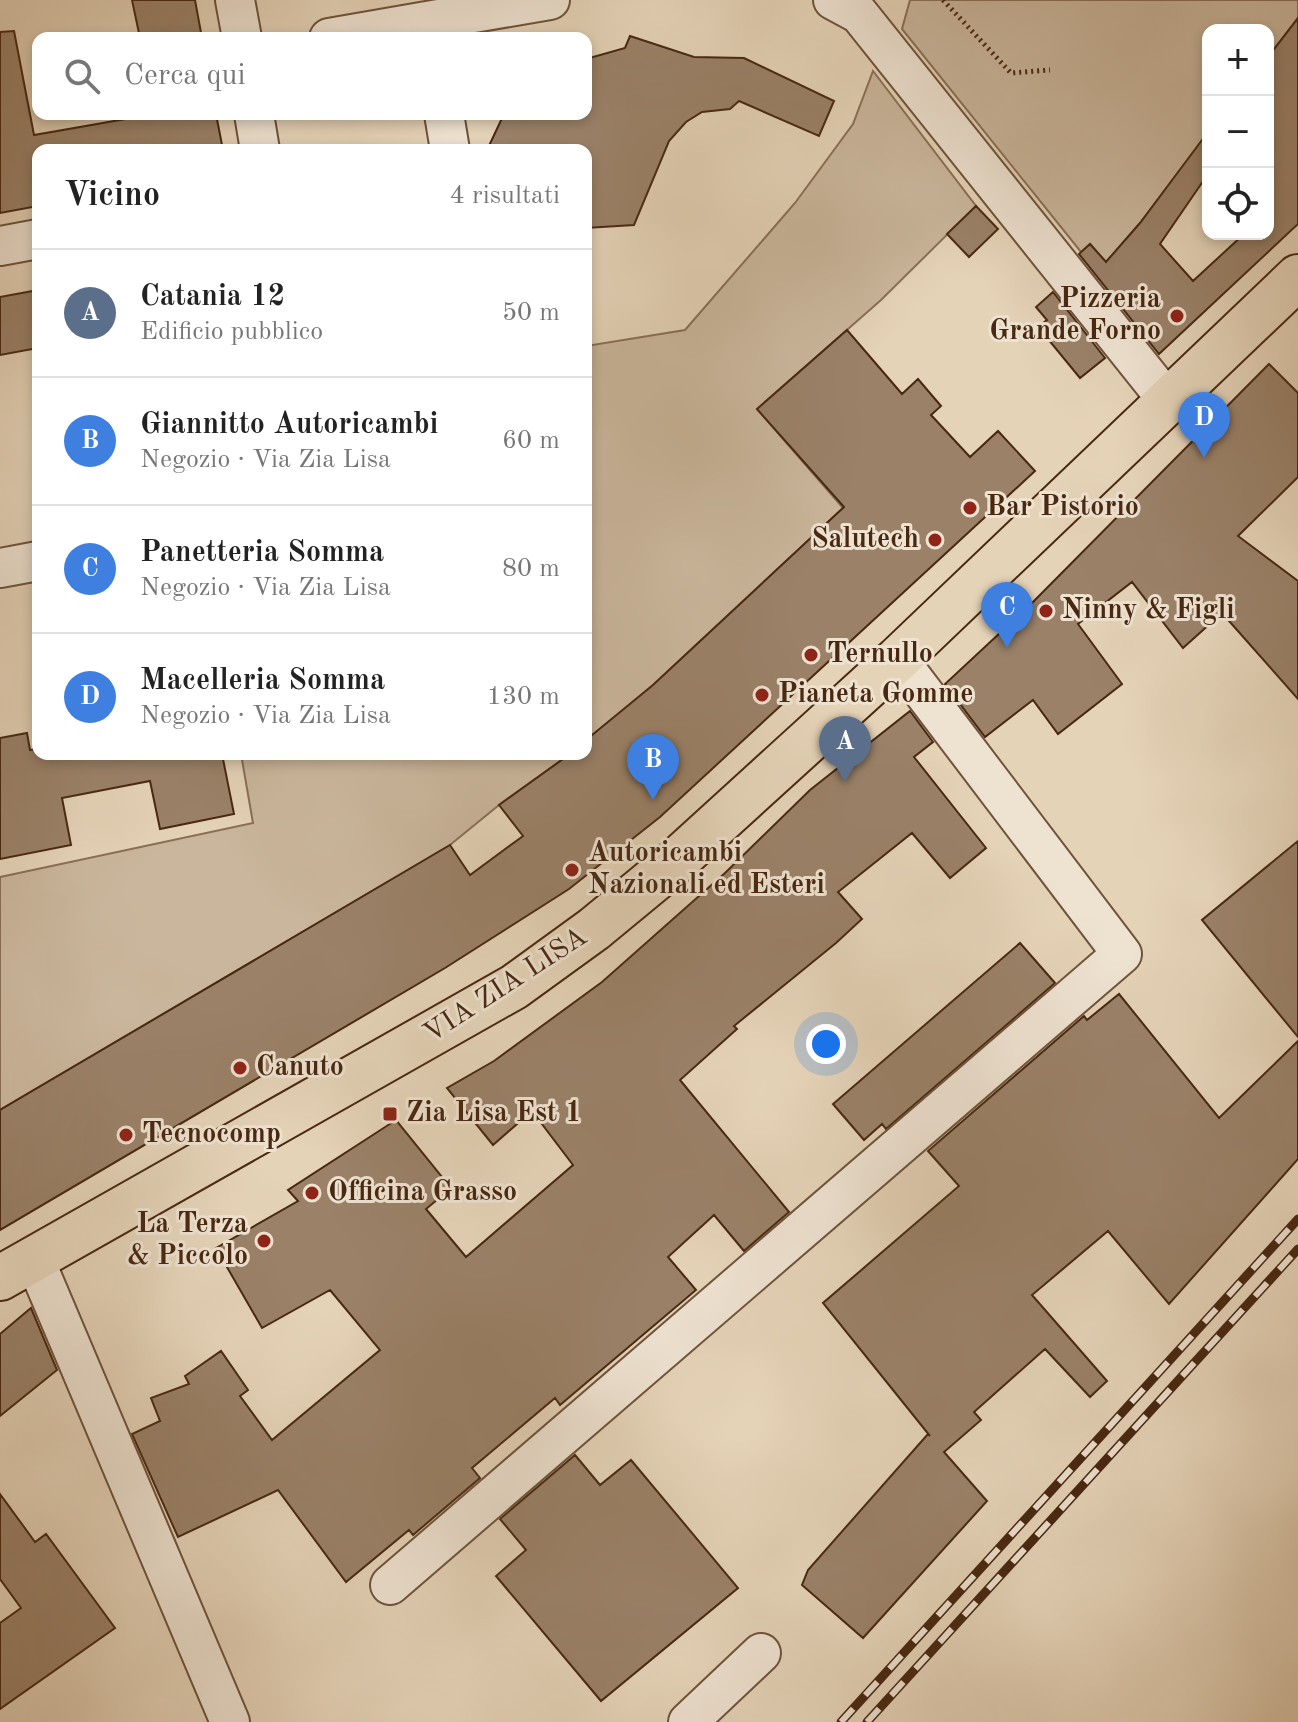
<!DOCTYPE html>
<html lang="it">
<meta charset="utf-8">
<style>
:root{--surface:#fff;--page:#f2f2f2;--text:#222;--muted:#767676;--line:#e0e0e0;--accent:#1a73e8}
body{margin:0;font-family:"Old Standard TT",serif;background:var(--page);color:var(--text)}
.controls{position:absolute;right:24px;top:24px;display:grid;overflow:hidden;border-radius:16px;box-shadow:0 4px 12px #0003}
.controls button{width:72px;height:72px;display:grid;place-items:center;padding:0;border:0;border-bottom:2px solid var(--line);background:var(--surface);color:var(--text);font:40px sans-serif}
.you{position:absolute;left:826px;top:1044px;width:28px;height:28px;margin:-20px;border:6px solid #fff;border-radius:50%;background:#1a73e8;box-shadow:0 0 0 12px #1a73e833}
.badge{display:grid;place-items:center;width:52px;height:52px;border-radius:50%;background:var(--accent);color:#fff;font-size:26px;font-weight:700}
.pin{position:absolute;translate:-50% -66px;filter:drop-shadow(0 2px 4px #0008)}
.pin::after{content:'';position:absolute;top:42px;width:28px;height:24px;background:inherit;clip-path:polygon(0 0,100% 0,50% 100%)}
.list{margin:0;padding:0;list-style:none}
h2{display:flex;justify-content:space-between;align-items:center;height:104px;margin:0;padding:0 32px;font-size:34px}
h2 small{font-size:26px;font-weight:400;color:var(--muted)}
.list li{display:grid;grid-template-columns:52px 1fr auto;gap:24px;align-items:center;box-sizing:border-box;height:128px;padding:0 32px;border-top:2px solid var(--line)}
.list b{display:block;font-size:30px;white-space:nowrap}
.list p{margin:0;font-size:26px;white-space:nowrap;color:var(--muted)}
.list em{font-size:26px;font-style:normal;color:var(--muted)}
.icon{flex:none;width:44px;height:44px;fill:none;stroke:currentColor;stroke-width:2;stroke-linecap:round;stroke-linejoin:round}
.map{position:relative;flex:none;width:1298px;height:1722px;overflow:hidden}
.search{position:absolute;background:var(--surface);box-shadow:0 4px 12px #0003;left:32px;top:32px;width:560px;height:88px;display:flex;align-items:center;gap:20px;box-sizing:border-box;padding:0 28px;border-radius:16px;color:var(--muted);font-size:30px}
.panel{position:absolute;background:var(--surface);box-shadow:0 4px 12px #0003;left:32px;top:144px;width:560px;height:616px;border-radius:16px}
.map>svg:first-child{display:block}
.green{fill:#cab69c;stroke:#896f56;stroke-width:2}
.building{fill:#9a8168;stroke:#482811;stroke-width:2}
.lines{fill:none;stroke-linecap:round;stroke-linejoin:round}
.minor-casing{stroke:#6f533b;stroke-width:42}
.major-casing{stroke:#482811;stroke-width:48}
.path{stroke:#482811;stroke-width:5;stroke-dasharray:2 4;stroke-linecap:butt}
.minor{stroke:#eee2d1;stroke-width:38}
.major{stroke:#e5d3b8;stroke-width:44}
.rail-casing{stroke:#482811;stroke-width:9}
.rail{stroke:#eee2d1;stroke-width:6;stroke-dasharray:18;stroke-linecap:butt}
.poi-dot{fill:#8f2418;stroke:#eee2d1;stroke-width:3}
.labels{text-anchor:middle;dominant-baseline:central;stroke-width:6;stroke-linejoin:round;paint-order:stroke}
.poi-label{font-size:28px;font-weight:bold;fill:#482811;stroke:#eee2d1;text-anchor:start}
.street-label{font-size:28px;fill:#482811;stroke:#eee2d1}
</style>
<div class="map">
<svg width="1298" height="1722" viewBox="0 0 1298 1722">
<rect width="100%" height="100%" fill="#e5d3b8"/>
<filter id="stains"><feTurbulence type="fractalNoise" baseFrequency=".0025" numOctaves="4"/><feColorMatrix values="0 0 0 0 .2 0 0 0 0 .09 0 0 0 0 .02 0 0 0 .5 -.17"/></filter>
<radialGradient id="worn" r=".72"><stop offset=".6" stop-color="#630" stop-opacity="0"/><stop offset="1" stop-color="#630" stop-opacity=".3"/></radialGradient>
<path class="green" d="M 910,0 L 1298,0 L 1298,18 L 1268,57 L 1268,30 L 1208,30 L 1208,134 L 1140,223 L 1106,262 L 1090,244 L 1081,252 L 902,29 Z
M 873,71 L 976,206 L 881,300 L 757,409 L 843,508 L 653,685 L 586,742 L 586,346 L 685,330 L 795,203 L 853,124 Z
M 241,754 L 570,754 L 499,805 L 450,845 L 0,1110 L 0,877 L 253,823 Z"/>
<path class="building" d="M 132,0 L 195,0 L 202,38 L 140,38 Z
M 1298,18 L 1298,224 L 1159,354 L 1079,254 L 1090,244 L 1106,262 L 1140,223 L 1208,132 L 1208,174 L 1160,244 L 1193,281 L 1244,234 L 1268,234 L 1268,57 Z
M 14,31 L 34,135 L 154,114 L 216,114 L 223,150 L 38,150 L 38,206 L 0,213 L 0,32 Z
M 630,36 L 694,57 L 744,58 L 834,101 L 819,136 L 739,101 L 730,109 L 702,112 L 686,122 L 669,141 L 634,225 L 586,228 L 586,150 L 487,150 L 504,114 L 586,114 L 586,59 L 625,48 Z
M 976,206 L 998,229 L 969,257 L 947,234 Z
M 38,290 L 38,348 L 0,355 L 0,297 Z
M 1053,292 L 1105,358 L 1080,378 L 1038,327 L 1047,320 L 1036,307 Z
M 847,330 L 902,394 L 918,379 L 941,406 L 931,415 L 970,457 L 998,431 L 1035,471 L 660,817 L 569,889 L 445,968 L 0,1230 L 0,1110 L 450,845 L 470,875 L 523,836 L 499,805 L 570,754 L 586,754 L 586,740 L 653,685 L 844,507 L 757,409 Z
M 1269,364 L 1298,393 L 1298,477 L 1238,536 L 1298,581 L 1298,699 L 1222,613 L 1183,648 L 1132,582 L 1078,624 L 1122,684 L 1058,734 L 1033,700 L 985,737 L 945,684 L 1030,605 Z
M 910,711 L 933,742 L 914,757 L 986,848 L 950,878 L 912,833 L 838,892 L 862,919 L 836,943 L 734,1026 L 737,1029 L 680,1080 L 789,1212 L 744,1251 L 714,1215 L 668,1257 L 696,1290 L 560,1405 L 555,1398 L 472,1468 L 480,1478 L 413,1535 L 409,1530 L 346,1582 L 278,1490 L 178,1537 L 132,1434 L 160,1421 L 151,1398 L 189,1384 L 185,1376 L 221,1351 L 248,1390 L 240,1396 L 272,1440 L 380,1350 L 330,1290 L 262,1328 L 216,1248 L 298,1201 L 288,1190 L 396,1120 L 451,1188 L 426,1209 L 466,1257 L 573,1165 L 532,1111 L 493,1145 L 447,1088 L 494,1061 L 602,982 L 725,873 L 810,790 Z
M 27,733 L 30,750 L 38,749 L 38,754 L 222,754 L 234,814 L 160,829 L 150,781 L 62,798 L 71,845 L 0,859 L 0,738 Z
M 1298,841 L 1298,1037 L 1202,920 Z
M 1020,943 L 1055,983 L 886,1129 L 882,1124 L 864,1140 L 833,1104 Z
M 1119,994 L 1219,1118 L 1298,1041 L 1298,1159 L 1169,1304 L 1108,1231 L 1032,1295 L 1107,1381 L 1090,1397 L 1045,1349 L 974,1412 L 981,1420 L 944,1452 L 987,1501 L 863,1638 L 802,1585 L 808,1570 L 928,1434 L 930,1436 L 823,1303 L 959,1186 L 928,1151 L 1084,1016 L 1087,1020 Z
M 31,1308 L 57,1370 L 0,1416 L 0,1334 Z
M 575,1455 L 600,1485 L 631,1460 L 738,1588 L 601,1701 L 496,1576 L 526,1550 L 500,1519 Z
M 0,1494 L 35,1542 L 46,1534 L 115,1628 L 0,1709 L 0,1623 L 21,1608 L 0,1579 Z"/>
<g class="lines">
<g class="minor-casing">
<path id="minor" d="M 235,0 L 242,38
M 833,0 L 859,14 L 1168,401
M 329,38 L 427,21
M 430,38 L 427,21 L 550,0
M 254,114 L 260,150
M 444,114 L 450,150
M 0,246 L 38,239
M 0,568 L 38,561
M 34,1258 L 230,1722
M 390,1585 L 1122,954 L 898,659
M 688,1722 L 761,1653"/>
</g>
<g class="major-casing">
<path id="major" d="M 0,1278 L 514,987 L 594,929 L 674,863 L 898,659 L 1298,277"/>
</g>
<path class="path" d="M 943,0 L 1011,73 L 1050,70"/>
<use href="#minor" class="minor"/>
<use href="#major" class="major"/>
<g class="rail-casing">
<path id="rail" d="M 841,1722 L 1298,1219
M 867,1722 L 1298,1249"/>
</g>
<use href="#rail" class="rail"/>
</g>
<g class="poi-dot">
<circle cx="1177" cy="316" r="8"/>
<circle cx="970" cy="508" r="8"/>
<circle cx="935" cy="540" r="8"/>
<circle cx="1046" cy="611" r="8"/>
<circle cx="811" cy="655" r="8"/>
<circle cx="762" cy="695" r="8"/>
<circle cx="572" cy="870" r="8"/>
<circle cx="240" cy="1068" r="8"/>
<rect x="382" y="1106" width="16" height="16" rx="4"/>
<circle cx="126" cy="1135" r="8"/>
<circle cx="312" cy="1193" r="8"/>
<circle cx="264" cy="1241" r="8"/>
</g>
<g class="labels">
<g class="poi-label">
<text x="1161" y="300" text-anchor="end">Pizzeria<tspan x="1161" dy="32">Grande Forno</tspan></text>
<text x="986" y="508">Bar Pistorio</text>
<text x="919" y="540" text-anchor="end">Salutech</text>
<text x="1062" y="611">Ninny &amp; Figli</text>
<text x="827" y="655">Ternullo</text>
<text x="778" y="695">Pianeta Gomme</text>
<text x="588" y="854">Autoricambi<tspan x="588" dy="32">Nazionali ed Esteri</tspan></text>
<text x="256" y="1068">Canuto</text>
<text x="406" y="1114">Zia Lisa Est 1</text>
<text x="142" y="1135">Tecnocomp</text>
<text x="328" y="1193">Officina Grasso</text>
<text x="248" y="1225" text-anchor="end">La Terza<tspan x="248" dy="32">&amp; Piccolo</tspan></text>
</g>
<g class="street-label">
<text transform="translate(506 986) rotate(-33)">VIA ZIA LISA</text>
</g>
</g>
<rect width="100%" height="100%" filter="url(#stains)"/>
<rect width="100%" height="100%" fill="url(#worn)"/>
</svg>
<div class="controls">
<button>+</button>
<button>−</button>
<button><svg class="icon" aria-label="locate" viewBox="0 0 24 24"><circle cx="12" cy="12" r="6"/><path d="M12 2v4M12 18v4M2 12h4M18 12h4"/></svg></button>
</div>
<div class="you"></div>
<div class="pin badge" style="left:845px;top:782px;background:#5c6f8a">A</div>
<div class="pin badge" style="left:653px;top:800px;background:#3f7fe0">B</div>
<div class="pin badge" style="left:1007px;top:648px;background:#3f7fe0">C</div>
<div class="pin badge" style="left:1204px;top:458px;background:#3f7fe0">D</div>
<div class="search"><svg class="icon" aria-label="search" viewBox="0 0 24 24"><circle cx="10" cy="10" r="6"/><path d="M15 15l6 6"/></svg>Cerca qui</div>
<section class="panel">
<h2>Vicino<small>4 risultati</small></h2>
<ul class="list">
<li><span class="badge" style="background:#5c6f8a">A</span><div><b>Catania 12</b><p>Edificio pubblico</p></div><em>50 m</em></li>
<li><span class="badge" style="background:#3f7fe0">B</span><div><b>Giannitto Autoricambi</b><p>Negozio · Via Zia Lisa</p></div><em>60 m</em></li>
<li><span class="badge" style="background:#3f7fe0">C</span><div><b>Panetteria Somma</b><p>Negozio · Via Zia Lisa</p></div><em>80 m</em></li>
<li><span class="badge" style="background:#3f7fe0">D</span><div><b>Macelleria Somma</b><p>Negozio · Via Zia Lisa</p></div><em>130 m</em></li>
</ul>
</section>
</div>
